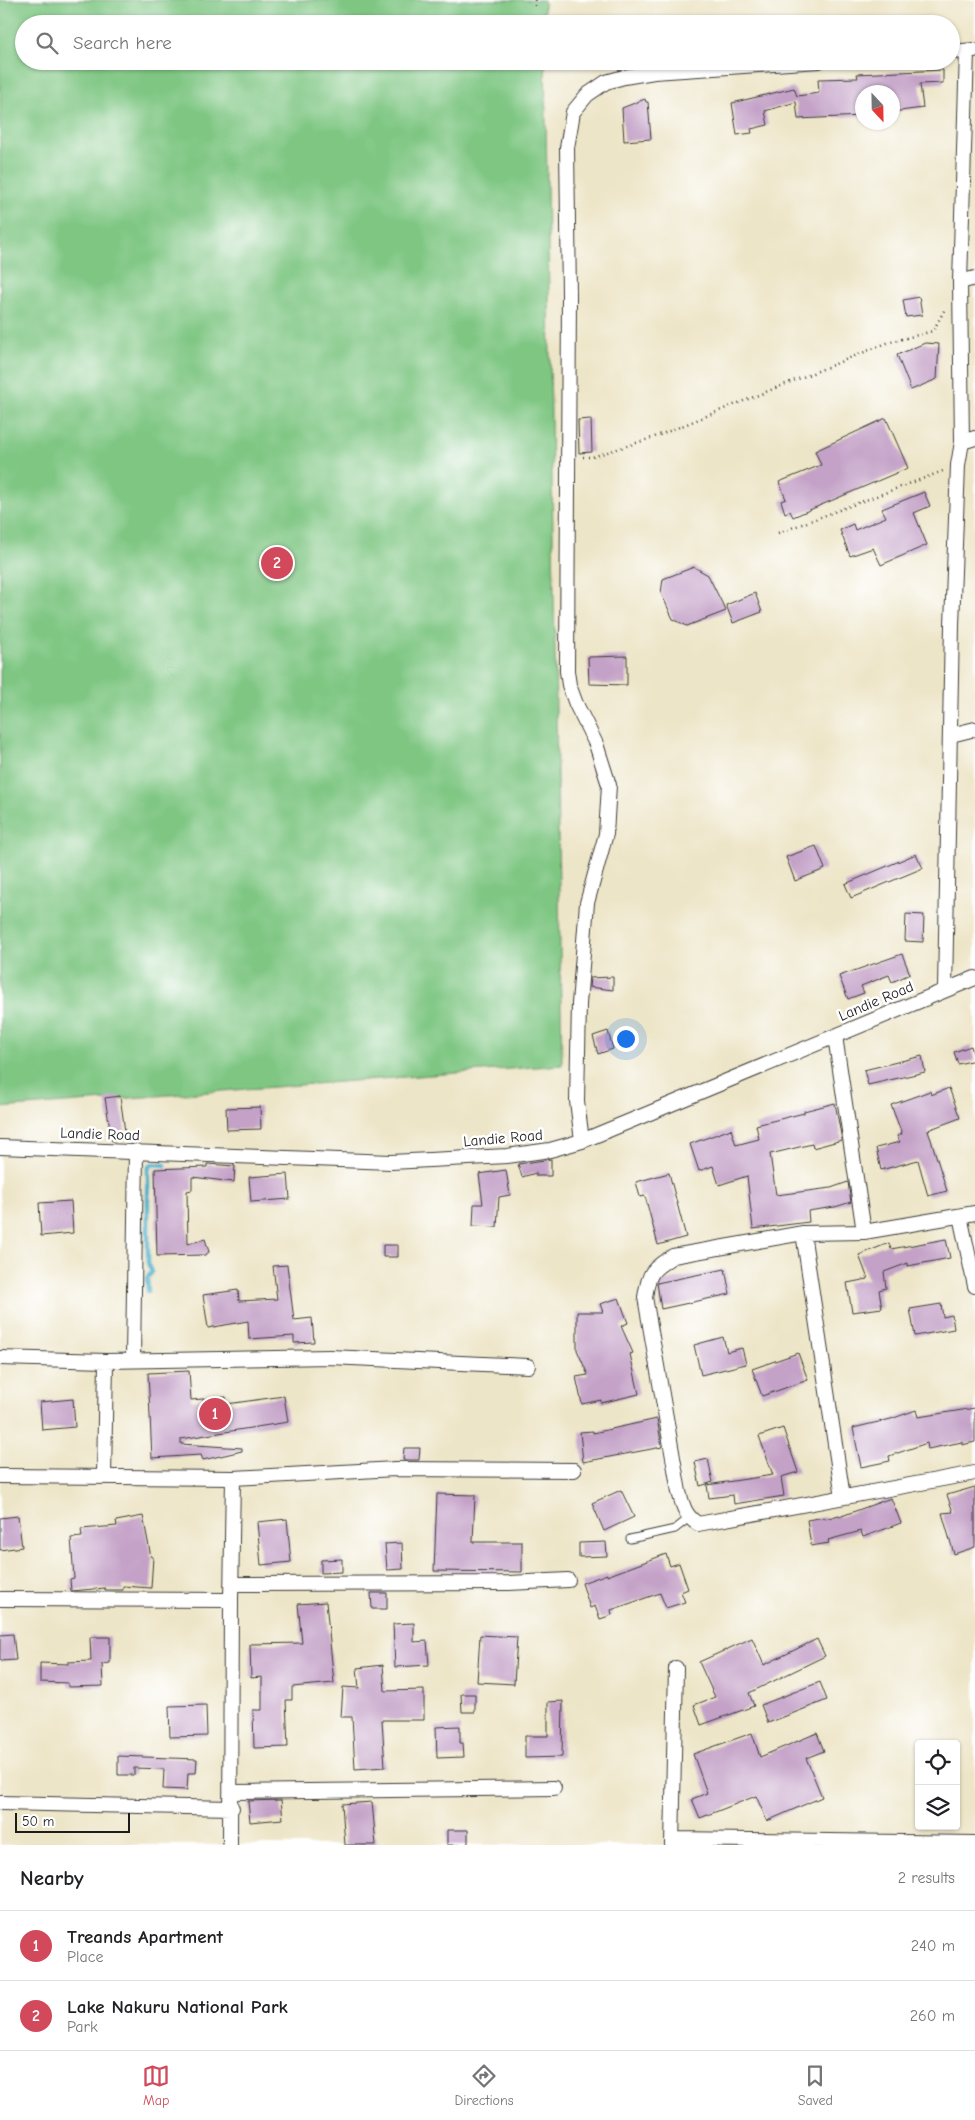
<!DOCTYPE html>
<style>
:root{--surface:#fff;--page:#f6f6f6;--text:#202124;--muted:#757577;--line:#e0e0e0;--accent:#d1495b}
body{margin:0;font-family:"Comic Neue",sans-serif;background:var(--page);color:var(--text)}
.controls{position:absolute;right:15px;bottom:15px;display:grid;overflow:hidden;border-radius:5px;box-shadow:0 1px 4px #0004}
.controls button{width:45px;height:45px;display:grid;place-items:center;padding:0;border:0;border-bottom:1px solid var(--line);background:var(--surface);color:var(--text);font:25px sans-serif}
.compass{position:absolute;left:855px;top:85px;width:45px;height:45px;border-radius:50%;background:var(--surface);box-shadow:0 1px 4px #0004;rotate:158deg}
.scale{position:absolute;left:15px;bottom:12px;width:115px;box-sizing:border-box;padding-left:5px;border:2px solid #1c1c1c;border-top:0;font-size:14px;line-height:18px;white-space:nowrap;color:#1c1c1c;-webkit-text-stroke:4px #fff;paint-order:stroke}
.you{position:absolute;left:625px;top:1038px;width:18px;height:18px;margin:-12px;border:4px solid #fff;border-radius:50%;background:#1a73e8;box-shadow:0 0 0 8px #1a73e833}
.badge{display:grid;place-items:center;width:32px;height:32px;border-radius:50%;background:var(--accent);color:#fff;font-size:16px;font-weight:700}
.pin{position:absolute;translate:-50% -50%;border:2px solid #fff;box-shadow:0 1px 5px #0006}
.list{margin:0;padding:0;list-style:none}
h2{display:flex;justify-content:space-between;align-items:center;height:65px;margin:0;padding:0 20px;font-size:21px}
h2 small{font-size:16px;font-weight:400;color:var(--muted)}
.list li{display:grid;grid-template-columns:32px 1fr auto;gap:15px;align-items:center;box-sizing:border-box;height:70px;padding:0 20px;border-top:1px solid var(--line)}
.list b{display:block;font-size:19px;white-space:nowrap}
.list p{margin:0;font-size:16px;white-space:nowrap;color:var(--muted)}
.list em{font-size:16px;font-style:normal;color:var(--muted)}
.icon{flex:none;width:28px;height:28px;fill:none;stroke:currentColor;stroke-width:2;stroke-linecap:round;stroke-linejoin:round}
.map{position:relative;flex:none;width:975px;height:1845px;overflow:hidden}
.search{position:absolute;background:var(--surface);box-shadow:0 1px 4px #0004;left:15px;right:15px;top:15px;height:55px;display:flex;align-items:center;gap:12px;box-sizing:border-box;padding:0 18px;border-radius:28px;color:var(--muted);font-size:19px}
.sheet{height:205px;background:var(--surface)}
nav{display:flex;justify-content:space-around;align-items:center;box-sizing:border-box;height:70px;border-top:1px solid var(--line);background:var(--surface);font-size:14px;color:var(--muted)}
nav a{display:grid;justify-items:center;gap:2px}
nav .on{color:var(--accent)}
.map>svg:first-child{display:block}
.green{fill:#7ec682;stroke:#4d714f}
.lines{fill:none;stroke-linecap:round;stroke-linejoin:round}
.stream{stroke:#4eb0cd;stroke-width:4.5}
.building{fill:#c4a2c8}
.lane-casing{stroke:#3b3a36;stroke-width:9}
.street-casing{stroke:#3b3a36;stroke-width:16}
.path{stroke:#3b3a36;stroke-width:2.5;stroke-dasharray:1 4;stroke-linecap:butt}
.lane{stroke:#fff;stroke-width:7}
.street{stroke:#fff;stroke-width:14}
.labels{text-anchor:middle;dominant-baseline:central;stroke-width:5;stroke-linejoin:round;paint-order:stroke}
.street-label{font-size:15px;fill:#1c1c1c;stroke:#fff}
</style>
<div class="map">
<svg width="975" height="1845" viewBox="0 0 975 1845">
<rect width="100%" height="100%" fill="#fff"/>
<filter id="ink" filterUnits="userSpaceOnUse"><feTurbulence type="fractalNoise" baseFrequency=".02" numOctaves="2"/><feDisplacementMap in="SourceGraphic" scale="10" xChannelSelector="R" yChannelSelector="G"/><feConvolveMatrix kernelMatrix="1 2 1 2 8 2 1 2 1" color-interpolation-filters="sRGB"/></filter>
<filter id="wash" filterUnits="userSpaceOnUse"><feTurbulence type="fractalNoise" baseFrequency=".0096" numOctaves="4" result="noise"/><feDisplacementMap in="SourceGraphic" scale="20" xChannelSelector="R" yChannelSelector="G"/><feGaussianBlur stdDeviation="1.12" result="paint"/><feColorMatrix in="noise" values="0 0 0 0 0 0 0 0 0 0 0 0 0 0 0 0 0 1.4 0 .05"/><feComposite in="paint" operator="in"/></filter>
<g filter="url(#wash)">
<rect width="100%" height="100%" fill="#ede5c7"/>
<path class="green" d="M 0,0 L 544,0 L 544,24 L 24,24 L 24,61 L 545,61 L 562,1065 L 0,1108 Z"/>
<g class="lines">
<path class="stream" d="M 148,1291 L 147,1278 L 152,1272 L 148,1263 L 148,1170 L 150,1165 L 155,1164 L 165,1165"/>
</g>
<g id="blocks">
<path class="building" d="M 943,70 L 943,83 L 920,84 L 923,108 L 892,112 L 892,92 L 862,92 L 862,116 L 798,119 L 796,102 L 765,111 L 768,125 L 751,129 L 752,133 L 737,135 L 732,103 L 794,88 L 797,96 L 819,93 L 818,79 L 858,78 L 857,74 Z
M 645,99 L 646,102 L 648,102 L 651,139 L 624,141 L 622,108 Z
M 919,297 L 922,315 L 906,317 L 903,300 Z
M 925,343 L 939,344 L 937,379 L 911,390 L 897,355 Z
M 886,418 L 908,468 L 793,517 L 790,511 L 785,513 L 781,501 L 786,499 L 779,482 L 821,465 L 815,451 Z
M 591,419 L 592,452 L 579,453 L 578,420 Z
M 924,492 L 930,506 L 914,513 L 927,545 L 881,565 L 873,548 L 850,556 L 840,530 L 853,524 L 855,530 L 886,517 L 882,509 Z
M 694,567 L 708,575 L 726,611 L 687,626 L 673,619 L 661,593 L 663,579 Z
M 755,593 L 762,612 L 733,623 L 726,605 Z
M 627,656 L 627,685 L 589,684 L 588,657 Z
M 816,846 L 825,869 L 795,881 L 786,857 Z
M 916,854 L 923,868 L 851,898 L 845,884 Z
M 906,914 L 924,915 L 923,942 L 905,941 Z
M 902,954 L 910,974 L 892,982 L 889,975 L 861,986 L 864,993 L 848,999 L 839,976 Z
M 613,977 L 613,990 L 589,987 L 590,978 Z
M 608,1031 L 613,1049 L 598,1054 L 593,1036 Z
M 971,1046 L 975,1060 L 958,1064 L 954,1052 Z
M 922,1056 L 925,1072 L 868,1085 L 864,1070 Z
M 949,1088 L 960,1118 L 928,1130 L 947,1191 L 928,1196 L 918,1160 L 881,1170 L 876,1148 L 900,1142 L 897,1136 L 902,1134 L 891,1105 L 930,1091 L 931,1095 Z
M 120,1096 L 126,1139 L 112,1141 L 105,1098 Z
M 835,1103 L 842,1140 L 813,1148 L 812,1144 L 770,1154 L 776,1195 L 831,1188 L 848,1182 L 851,1202 L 835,1207 L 808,1211 L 809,1222 L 753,1229 L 747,1176 L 719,1185 L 713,1166 L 699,1171 L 690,1144 L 731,1129 L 736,1145 L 759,1139 L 756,1125 L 804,1113 L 804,1111 Z
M 260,1107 L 261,1129 L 227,1130 L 226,1108 Z
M 551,1159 L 551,1176 L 536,1176 L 536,1173 L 522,1177 L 518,1164 Z
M 207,1164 L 235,1166 L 234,1182 L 192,1177 L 192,1190 L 187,1191 L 188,1244 L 205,1239 L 209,1252 L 205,1255 L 157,1256 L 155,1169 L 207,1167 Z
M 506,1170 L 510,1195 L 499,1197 L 497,1227 L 473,1226 L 474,1204 L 483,1204 L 479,1174 Z
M 669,1173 L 686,1237 L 658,1245 L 645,1196 L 640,1197 L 636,1182 Z
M 288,1174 L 290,1199 L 251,1202 L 249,1177 Z
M 71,1201 L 73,1233 L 41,1236 L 39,1203 Z
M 946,1239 L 950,1258 L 908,1266 L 908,1263 L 884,1272 L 886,1288 L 879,1290 L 882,1308 L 852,1312 L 847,1283 L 868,1279 L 859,1255 L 889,1243 L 891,1249 Z
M 383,1245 L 398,1245 L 398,1257 L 383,1257 Z
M 287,1265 L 294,1320 L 312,1318 L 314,1342 L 294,1343 L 294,1336 L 249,1339 L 248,1321 L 208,1328 L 203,1295 L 238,1290 L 239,1301 L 277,1299 L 273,1266 Z
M 725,1269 L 730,1294 L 661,1309 L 657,1283 Z
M 619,1298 L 628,1323 L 621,1326 L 633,1353 L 630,1354 L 639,1394 L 601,1403 L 601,1400 L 582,1404 L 576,1377 L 588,1375 L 577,1350 L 577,1312 L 603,1312 L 600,1304 Z
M 941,1304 L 943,1317 L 952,1315 L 954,1329 L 915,1336 L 910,1309 Z
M 723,1337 L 727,1352 L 742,1348 L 746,1364 L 701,1375 L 694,1345 Z
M 798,1353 L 808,1380 L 762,1396 L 752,1369 Z
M 189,1371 L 191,1400 L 226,1397 L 227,1404 L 284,1396 L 288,1422 L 181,1439 L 181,1444 L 242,1448 L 242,1451 L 203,1460 L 201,1455 L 152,1458 L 148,1373 Z
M 73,1399 L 75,1427 L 42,1430 L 40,1402 Z
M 975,1408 L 975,1442 L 962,1445 L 962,1442 L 928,1449 L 927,1443 L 889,1456 L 890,1461 L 861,1467 L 853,1428 L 891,1419 L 916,1410 L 918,1417 Z
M 657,1419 L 662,1447 L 583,1462 L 580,1432 L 593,1431 L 593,1433 Z
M 783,1428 L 798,1472 L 781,1477 L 784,1496 L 734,1504 L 733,1495 L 709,1498 L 707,1485 L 773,1475 L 759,1436 Z
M 404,1448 L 420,1448 L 419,1460 L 403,1460 Z
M 708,1459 L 713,1482 L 700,1486 L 695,1462 Z
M 975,1487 L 975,1547 L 954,1554 L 942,1513 L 953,1512 L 947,1495 Z
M 621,1490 L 634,1517 L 604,1531 L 592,1503 Z
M 437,1494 L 475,1495 L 473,1542 L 522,1542 L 522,1572 L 434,1571 Z
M 891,1498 L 901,1523 L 863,1537 L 861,1531 L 828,1540 L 829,1543 L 811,1546 L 807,1520 L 825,1517 L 825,1519 L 839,1515 L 839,1517 Z
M 18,1516 L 22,1547 L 0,1550 L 0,1518 Z
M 143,1516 L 151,1557 L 153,1557 L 151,1588 L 123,1586 L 123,1590 L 105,1590 L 105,1588 L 71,1591 L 70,1579 L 74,1578 L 71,1538 L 82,1537 L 81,1529 L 117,1526 L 116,1521 Z
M 287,1519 L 291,1562 L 261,1565 L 257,1522 Z
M 606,1542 L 607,1556 L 579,1557 L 579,1543 Z
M 402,1543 L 403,1569 L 387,1570 L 385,1544 Z
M 666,1554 L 670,1566 L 679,1563 L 688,1589 L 681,1592 L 685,1602 L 666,1608 L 660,1593 L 611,1610 L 612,1615 L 600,1619 L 595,1606 L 590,1608 L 582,1583 L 607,1574 L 607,1576 Z
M 342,1559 L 342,1572 L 321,1573 L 321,1560 Z
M 371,1593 L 387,1593 L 387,1609 L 372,1609 Z
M 326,1602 L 334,1683 L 292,1687 L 292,1700 L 286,1700 L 288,1747 L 254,1748 L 253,1710 L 262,1710 L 262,1677 L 251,1678 L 250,1644 L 302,1643 L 298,1604 Z
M 414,1623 L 414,1642 L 427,1641 L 429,1665 L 395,1667 L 393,1624 Z
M 13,1634 L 16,1660 L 0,1661 L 0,1635 Z
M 480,1635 L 517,1637 L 514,1684 L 477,1682 Z
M 90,1637 L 110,1637 L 110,1663 L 102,1664 L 103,1686 L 68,1687 L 68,1683 L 40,1682 L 40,1663 L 68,1664 L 68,1662 L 91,1661 Z
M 752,1638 L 764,1665 L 817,1639 L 825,1656 L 749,1693 L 754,1706 L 701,1725 L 694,1705 L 715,1697 L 699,1662 Z
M 383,1665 L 385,1691 L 424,1690 L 424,1720 L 382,1720 L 385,1767 L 355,1769 L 352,1717 L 341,1717 L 343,1687 L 359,1688 L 357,1668 Z
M 820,1682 L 827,1700 L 768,1723 L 761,1705 Z
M 461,1694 L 475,1694 L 475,1712 L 462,1712 Z
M 563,1701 L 562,1757 L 525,1758 L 525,1736 L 548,1736 L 548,1702 Z
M 206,1705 L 207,1736 L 170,1737 L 169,1706 Z
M 460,1726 L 460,1743 L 463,1743 L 464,1757 L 437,1758 L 436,1727 Z
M 752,1733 L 760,1757 L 817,1733 L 824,1751 L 806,1758 L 822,1797 L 767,1821 L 756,1796 L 700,1818 L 692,1799 L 707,1793 L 693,1754 Z
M 118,1756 L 197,1759 L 196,1773 L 188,1773 L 187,1790 L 163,1789 L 164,1769 L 134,1768 L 134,1775 L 118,1775 Z
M 281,1800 L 283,1819 L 250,1822 L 248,1801 Z
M 372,1802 L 376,1845 L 345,1845 L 342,1804 Z
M 447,1830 L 468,1830 L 468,1845 L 447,1845 Z"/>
</g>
</g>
<g filter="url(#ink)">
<use href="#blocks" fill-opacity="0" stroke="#3b3a36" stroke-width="1"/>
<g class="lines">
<g class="lane-casing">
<path id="lane" d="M 630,1539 L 675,1529 L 689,1518"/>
</g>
<g class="street-casing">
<path id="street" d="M 951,52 L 974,50
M 960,282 L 975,278
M 962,442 L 960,282 L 967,51
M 951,735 L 975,729
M 945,989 L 952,625 L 958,465 L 962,442 L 975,438
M 835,1036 L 864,1232
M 582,1141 L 577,1101 L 579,1004 L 587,903 L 606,834 L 609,785 L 596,744 L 576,704 L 569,685 L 567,671 L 569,295 L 567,148 L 573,112 L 587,95 L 606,82 L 624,77 L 654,72 L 819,61
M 0,1147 L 391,1162 L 507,1156 L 550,1150 L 582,1141 L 975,978
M 975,1213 L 864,1232 L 803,1233 L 673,1256 C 651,1270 649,1272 645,1297 L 679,1492 C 683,1506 685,1516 698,1524 L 975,1473
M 960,1216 L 975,1286
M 803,1233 L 843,1497
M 0,1358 L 106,1361 L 330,1357 L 528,1366
M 133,1359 L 136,1151
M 0,1476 L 233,1478 L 395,1469 L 574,1470
M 104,1477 L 106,1361
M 232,1584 L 509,1583 L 568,1580
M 0,1599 L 231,1600
M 232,1792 L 554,1788
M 0,1803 L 232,1808
M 672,1839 L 975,1843
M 230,1845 L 231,1600 L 233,1478
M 672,1845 L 676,1668"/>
</g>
<path class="path" d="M 535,0 L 535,6
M 583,457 L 592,457 L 652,438 L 887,343 L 933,331 L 945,309
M 778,533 L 943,471"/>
<use href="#lane" class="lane"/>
<use href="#street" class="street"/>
</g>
</g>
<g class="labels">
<g class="street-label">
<text transform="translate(876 1001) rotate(-23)">Landie Road</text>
<text transform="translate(100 1134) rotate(2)">Landie Road</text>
<text transform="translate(503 1138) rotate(-5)">Landie Road</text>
</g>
</g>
</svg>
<div class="controls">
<button><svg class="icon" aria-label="locate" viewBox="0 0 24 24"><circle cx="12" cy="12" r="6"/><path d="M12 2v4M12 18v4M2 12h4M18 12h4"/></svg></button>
<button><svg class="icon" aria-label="layers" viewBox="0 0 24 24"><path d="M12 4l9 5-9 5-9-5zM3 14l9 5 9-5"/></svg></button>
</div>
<svg class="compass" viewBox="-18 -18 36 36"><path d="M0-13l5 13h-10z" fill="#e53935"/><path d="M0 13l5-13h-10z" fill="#757577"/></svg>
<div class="scale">50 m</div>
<div class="you"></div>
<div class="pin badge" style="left:215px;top:1414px">1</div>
<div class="pin badge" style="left:277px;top:563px">2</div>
<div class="search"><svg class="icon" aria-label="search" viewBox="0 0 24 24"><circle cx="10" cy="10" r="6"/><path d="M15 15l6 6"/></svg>Search here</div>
</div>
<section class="sheet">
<h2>Nearby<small>2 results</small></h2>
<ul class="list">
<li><span class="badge">1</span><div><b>Treands Apartment</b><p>Place</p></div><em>240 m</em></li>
<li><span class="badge">2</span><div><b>Lake Nakuru National Park</b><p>Park</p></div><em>260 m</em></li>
</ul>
</section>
<nav>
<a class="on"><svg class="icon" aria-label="map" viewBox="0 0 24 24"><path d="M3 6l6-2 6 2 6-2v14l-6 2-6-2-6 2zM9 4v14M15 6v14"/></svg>Map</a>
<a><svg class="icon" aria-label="directions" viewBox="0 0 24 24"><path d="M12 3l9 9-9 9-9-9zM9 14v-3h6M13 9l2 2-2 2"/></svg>Directions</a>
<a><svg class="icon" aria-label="saved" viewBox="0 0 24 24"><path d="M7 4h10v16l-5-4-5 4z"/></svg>Saved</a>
</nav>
